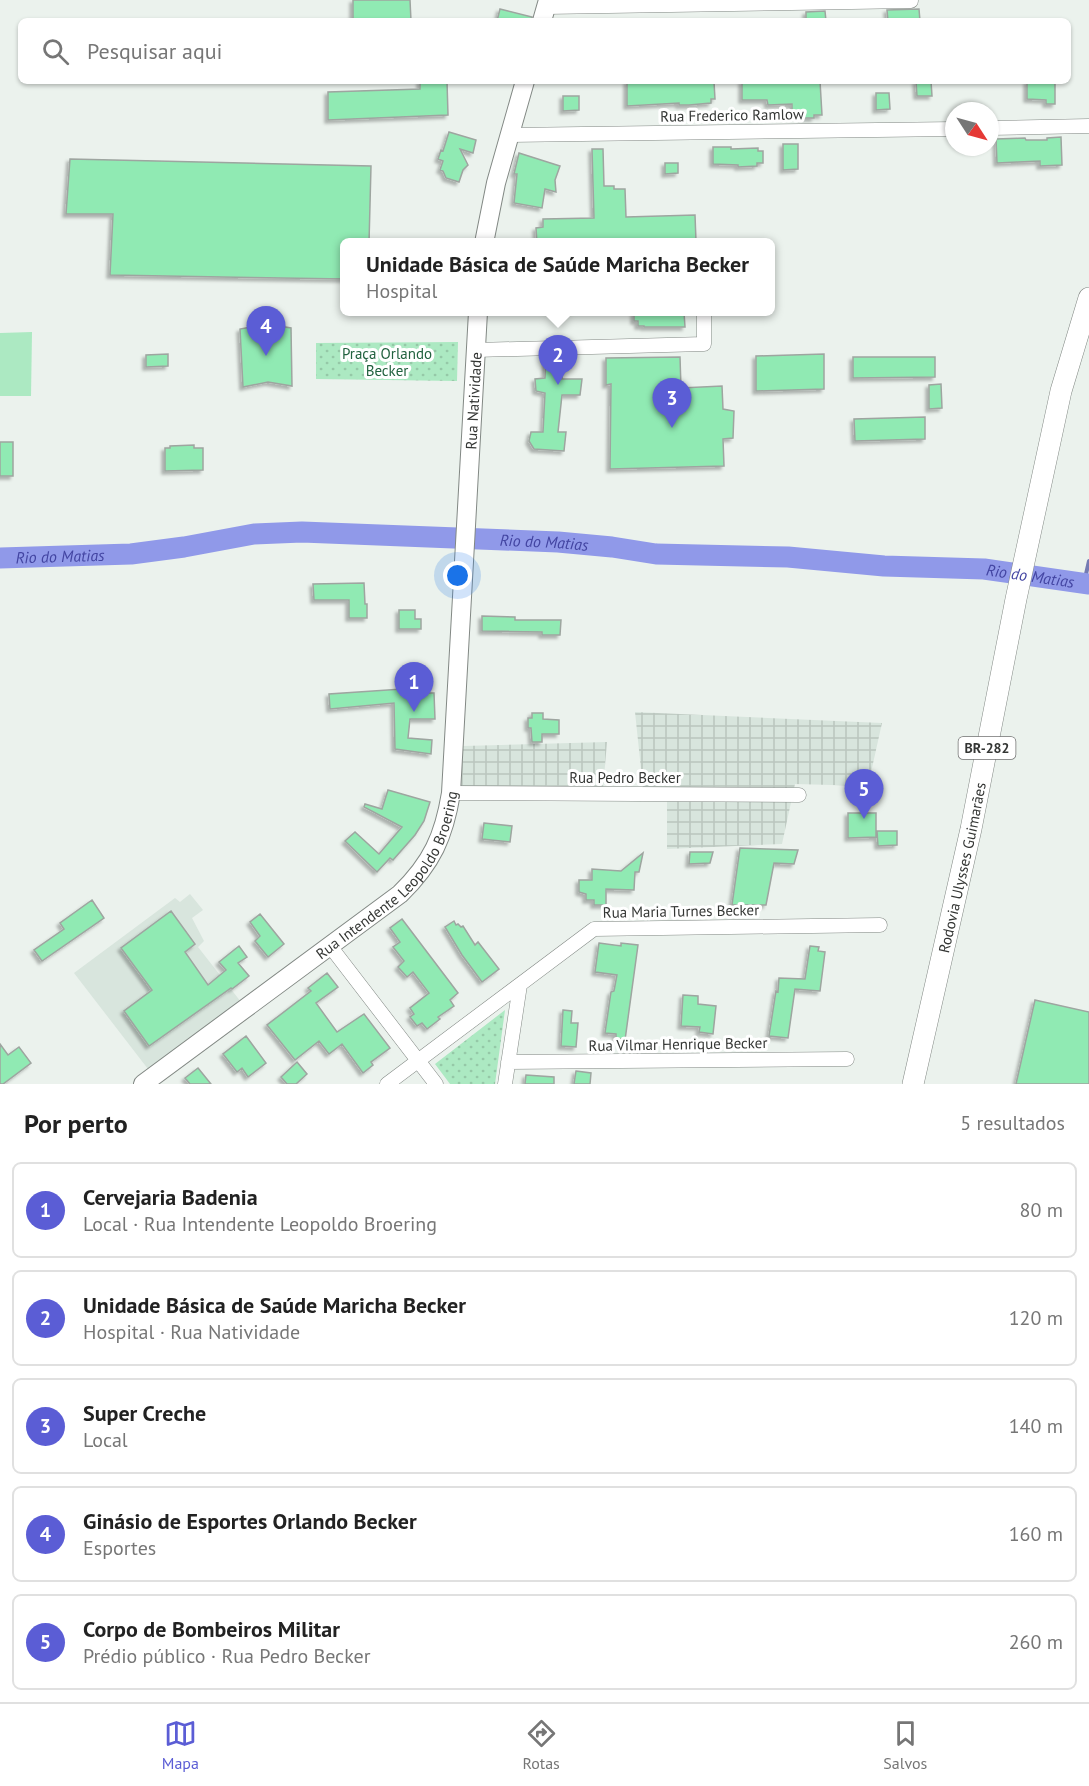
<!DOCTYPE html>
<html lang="pt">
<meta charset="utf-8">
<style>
:root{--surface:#fff;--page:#f2f2f2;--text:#222;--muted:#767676;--line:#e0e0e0;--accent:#5b5dd5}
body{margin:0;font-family:"PT Sans",sans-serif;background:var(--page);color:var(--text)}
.compass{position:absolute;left:945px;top:102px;width:54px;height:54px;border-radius:50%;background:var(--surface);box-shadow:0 2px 4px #0004;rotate:126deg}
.you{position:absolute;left:458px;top:576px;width:21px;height:21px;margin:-15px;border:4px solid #fff;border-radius:50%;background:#1a73e8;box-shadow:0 0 0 9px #1a73e833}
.badge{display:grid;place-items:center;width:39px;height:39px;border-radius:50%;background:var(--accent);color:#fff;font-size:20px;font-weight:700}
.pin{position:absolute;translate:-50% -50px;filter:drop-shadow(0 2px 3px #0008)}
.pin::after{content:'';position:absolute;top:32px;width:21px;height:18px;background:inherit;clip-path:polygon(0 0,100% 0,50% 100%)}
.popup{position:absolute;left:340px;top:238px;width:435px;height:78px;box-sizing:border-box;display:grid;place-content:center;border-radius:9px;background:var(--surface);filter:drop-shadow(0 2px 4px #0005);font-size:20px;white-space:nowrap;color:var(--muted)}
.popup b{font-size:22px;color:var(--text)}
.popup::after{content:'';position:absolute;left:50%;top:100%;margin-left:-12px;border:12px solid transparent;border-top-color:var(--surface)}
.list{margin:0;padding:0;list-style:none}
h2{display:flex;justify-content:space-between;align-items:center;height:78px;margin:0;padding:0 24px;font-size:26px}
h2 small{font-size:20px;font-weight:400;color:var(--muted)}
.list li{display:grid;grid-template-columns:39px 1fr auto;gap:18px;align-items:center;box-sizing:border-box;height:96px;margin:0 12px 12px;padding:0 12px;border:2px solid var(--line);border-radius:9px}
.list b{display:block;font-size:22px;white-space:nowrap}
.list p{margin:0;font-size:20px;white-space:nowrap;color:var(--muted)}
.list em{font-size:20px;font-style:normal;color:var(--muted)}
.icon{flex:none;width:33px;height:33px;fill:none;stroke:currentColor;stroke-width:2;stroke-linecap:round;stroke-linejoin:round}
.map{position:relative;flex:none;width:1089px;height:1084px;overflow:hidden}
.search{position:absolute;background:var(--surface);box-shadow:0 2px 4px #0004;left:18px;right:18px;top:18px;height:66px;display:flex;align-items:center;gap:15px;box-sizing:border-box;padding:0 21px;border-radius:9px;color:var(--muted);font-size:22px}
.sheet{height:618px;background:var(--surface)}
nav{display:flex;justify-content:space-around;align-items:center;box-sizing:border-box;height:84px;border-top:2px solid var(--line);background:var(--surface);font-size:16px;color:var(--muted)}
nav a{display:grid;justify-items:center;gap:3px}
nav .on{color:var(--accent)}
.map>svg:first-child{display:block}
.built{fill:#d8e5dd}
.industrial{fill:url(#industrial-grid)}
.grass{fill:#ace9c2}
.park{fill:url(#park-dots)}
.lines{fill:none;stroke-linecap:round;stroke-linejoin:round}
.stream{stroke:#747bb3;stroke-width:4}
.river{stroke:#9099e9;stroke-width:21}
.building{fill:#90eab3;stroke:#9ea5a0;stroke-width:1.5;filter:url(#shadow)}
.minor-casing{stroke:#828884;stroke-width:15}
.secondary-casing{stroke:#828884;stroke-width:20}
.trunk-casing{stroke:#828884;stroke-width:22}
.minor{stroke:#fff;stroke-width:14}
.secondary{stroke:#fff;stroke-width:18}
.trunk{stroke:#fff;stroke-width:21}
.labels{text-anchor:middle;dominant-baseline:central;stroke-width:6;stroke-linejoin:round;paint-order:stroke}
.shield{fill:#fff;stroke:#717271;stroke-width:1.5}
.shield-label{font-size:14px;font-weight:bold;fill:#343634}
.street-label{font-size:15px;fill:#343634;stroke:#fff}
.park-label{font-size:15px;fill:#22623f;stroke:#fff}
.water-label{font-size:16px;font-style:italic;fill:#4345a2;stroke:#fff}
</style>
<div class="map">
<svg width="1089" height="1084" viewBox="0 0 1089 1084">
<defs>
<pattern id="industrial-grid" width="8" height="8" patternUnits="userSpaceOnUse" patternTransform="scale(1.5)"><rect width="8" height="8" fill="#d8e5dd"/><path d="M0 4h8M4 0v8" fill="none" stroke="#bac5be"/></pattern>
<pattern id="park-dots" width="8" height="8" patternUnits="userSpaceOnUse" patternTransform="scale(1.5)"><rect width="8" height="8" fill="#ace9c2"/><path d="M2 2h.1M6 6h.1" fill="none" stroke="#95c8a7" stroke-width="1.8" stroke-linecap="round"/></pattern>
<filter id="shadow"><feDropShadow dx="-3" dy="3" stdDeviation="1.5" flood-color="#0004"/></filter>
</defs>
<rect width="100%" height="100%" fill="#ebf2ed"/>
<path class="built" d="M 190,894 L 203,910 L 192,918 L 204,941 L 198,947 L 241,1002 L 148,1069 L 74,973 L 175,898 L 180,902 Z"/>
<path class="industrial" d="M 635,712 L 882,723 L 868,786 L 795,784 L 782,844 L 667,849 L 667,788 L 643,788 Z
M 607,742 L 603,789 L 461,789 L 463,746 Z"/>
<path class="grass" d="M 32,332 L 31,396 L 0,396 L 0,333 Z"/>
<path class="park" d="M 458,342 L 457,381 L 316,379 L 316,343 Z
M 505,1010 L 495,1084 L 450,1084 L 435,1064 Z"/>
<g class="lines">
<path class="stream" d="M 1079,583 L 1086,574 L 1089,561"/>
<path class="river" id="s1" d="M 0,558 L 131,554 L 184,547 L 254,534 L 302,532 L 558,542 L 612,547 L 656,554 L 788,557 L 884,566 L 984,569 L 1089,584"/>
</g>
<path class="building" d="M 353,0 L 410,0 L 411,21 L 353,21 Z
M 500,9 L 532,17 L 531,21 L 497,21 Z
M 919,9 L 920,21 L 888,21 L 887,10 Z
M 825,11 L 826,21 L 806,21 L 806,12 Z
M 420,81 L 447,81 L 448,115 L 328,120 L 328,92 L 420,89 Z
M 627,81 L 714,82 L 715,99 L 711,99 L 711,103 L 689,105 L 679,105 L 679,103 L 627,106 Z
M 742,81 L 820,81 L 822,115 L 814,115 L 814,118 L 802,118 L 802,115 L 792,116 L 792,104 L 768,105 L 767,100 L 742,100 Z
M 916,81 L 931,81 L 932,96 L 917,96 Z
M 1027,81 L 1039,81 L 1039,83 L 1055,82 L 1055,104 L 1046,104 L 1046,100 L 1027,99 Z
M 876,93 L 889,93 L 890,109 L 876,110 Z
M 563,96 L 579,96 L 579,110 L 563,111 Z
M 449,132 L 476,140 L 473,153 L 460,149 L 468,165 L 463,170 L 459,182 L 446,178 L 443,171 L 440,170 L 443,161 L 438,159 L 441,150 L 443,151 Z
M 1061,137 L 1062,165 L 1040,166 L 1040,161 L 997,163 L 996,139 L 1025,138 L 1026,140 L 1047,140 L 1047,138 Z
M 783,144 L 798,144 L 798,169 L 783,170 Z
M 713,147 L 731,147 L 731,149 L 758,148 L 758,151 L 763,151 L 763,163 L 757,163 L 757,166 L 738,167 L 738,165 L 713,164 Z
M 592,149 L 603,149 L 604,186 L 614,186 L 614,189 L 625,189 L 626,217 L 695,215 L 696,241 L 663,243 L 537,243 L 536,228 L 543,227 L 543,219 L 594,218 Z
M 519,153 L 560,166 L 555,180 L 556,192 L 545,189 L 542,208 L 514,203 L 517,174 L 514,174 Z
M 70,159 L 371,166 L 369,243 L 345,243 L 345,279 L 110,275 L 113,214 L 66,214 Z
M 665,163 L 678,163 L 678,173 L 665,174 Z
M 634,312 L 684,312 L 685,327 L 644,327 L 644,326 L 638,326 L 638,321 L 634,321 Z
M 267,324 L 291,328 L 292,386 L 268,382 L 243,387 L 240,329 Z
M 168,354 L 168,366 L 146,367 L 146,355 Z
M 824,354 L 824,389 L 756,391 L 756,356 Z
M 546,357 L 563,358 L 562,379 L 582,379 L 580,395 L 562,395 L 558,432 L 566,432 L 564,451 L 534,449 L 529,441 L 531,432 L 543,432 L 545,393 L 536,391 L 535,379 L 545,378 Z
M 680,357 L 681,388 L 722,386 L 723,409 L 734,411 L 733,438 L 723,439 L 724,466 L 610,469 L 611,384 L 606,385 L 606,358 Z
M 853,357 L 935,357 L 935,377 L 853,378 Z
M 941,384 L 942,408 L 929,409 L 929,385 Z
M 925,417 L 925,439 L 855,441 L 854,419 Z
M 0,442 L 13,442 L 13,476 L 0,476 Z
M 194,445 L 194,448 L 203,448 L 203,470 L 165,471 L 165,448 L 170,448 L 170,446 Z
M 364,583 L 365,604 L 367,604 L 367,618 L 349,618 L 349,600 L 314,600 L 313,584 Z
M 399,610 L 415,610 L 415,619 L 421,619 L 421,629 L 399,629 Z
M 482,616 L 515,617 L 515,620 L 561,620 L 560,635 L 542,635 L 542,632 L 482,631 Z
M 402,689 L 402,693 L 434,693 L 435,719 L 410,719 L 408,738 L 432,740 L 431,754 L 395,749 L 394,703 L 330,709 L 329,694 Z
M 532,713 L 543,713 L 543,719 L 559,720 L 559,734 L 542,734 L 542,742 L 532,742 L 531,728 L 528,728 L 528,718 L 532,718 Z
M 388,790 L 430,802 L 424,821 L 415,835 L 393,860 L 390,858 L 377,872 L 345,841 L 355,832 L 379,854 L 402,827 L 364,807 L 365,804 L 382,809 Z
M 848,813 L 876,813 L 876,837 L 848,838 Z
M 484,823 L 512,826 L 510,842 L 482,839 Z
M 877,831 L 897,831 L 897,845 L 878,846 Z
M 740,848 L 798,850 L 794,864 L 774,863 L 766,905 L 732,905 Z
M 690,852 L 713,852 L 710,863 L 689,864 Z
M 643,853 L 639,872 L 635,872 L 634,890 L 606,889 L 606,905 L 594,905 L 594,900 L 586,900 L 586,894 L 579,892 L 579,880 L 592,880 L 592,869 L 621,871 Z
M 92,900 L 104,918 L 42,961 L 34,950 L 64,929 L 60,923 Z
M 171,911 L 195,944 L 185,952 L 208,985 L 226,970 L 219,962 L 239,946 L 247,957 L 238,963 L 249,976 L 232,989 L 231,988 L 149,1046 L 124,1011 L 152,990 L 121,948 Z
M 260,914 L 284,944 L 268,957 L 255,941 L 260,936 L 250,922 Z
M 402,919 L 458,993 L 450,1000 L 454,1006 L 438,1017 L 440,1019 L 427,1029 L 422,1023 L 417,1026 L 410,1017 L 414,1014 L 410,1008 L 429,993 L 413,972 L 407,977 L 398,967 L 404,961 L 393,947 L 400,942 L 390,928 Z
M 454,921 L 456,925 L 458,924 L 461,927 L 463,926 L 475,945 L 478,942 L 499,969 L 482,982 L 462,955 L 445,927 Z
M 599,943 L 621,946 L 621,943 L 638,945 L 625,1040 L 616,1038 L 616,1034 L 605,1033 L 611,992 L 614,991 L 617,975 L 595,972 Z
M 810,946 L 819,947 L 818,951 L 825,952 L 820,991 L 795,989 L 788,1038 L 769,1036 L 776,991 L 778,992 L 779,978 L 805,979 Z
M 327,973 L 338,987 L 316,1003 L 337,1032 L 364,1014 L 390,1048 L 371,1062 L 373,1065 L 363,1073 L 342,1044 L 329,1054 L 319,1041 L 295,1060 L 267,1025 L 311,991 L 308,988 Z
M 683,995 L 698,996 L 698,1004 L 716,1006 L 713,1034 L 699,1032 L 700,1027 L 681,1026 Z
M 1035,1000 L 1089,1012 L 1089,1084 L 1016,1084 Z
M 563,1010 L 572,1011 L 571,1023 L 578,1023 L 576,1047 L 561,1046 Z
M 246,1036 L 266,1063 L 248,1077 L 242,1068 L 237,1072 L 223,1054 Z
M 0,1044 L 8,1055 L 19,1047 L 31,1063 L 3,1084 L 0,1084 Z
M 297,1062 L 307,1074 L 296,1084 L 287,1084 L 281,1077 Z
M 198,1068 L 211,1084 L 190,1084 L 185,1078 Z
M 576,1071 L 591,1073 L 590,1084 L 574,1084 Z
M 526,1075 L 554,1077 L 554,1084 L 525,1084 Z"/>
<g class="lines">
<g class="minor-casing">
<path id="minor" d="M 546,7 L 911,1
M 990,128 L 1089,126
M 510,135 L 954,129
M 476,350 L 704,344 L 704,312
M 451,793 L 799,795
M 330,946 L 436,1084
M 508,1062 L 847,1059
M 387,1084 L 594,929 L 880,925
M 505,1084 L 520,985"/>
</g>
<g class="secondary-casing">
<g id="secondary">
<path d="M 542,21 L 548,0"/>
<path d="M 484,243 L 496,183 L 525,81"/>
<path id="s2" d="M 143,1084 L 400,894 C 432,863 444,836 451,793 L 478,312"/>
</g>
</g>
<g class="trunk-casing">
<g id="trunk">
<path id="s3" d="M 913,1084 L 971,829 L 1016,599 L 1061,391 L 1089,298"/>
</g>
</g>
<use href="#minor" class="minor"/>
<use href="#secondary" class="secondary"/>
<use href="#trunk" class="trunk"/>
</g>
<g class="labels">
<rect class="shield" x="958.5" y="737" width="57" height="22" rx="4.5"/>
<g class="shield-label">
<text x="987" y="748">BR-282</text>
</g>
<g class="street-label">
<text transform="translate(732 115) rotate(-1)">Rua Frederico Ramlow</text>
<text stroke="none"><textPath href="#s2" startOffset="828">Rua Natividade</textPath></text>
<text x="625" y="777">Rua Pedro Becker</text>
<text stroke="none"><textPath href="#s3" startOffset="222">Rodovia Ulysses Guimarães</textPath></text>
<text stroke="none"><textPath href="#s2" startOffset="327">Rua Intendente Leopoldo Broering</textPath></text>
<text transform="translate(681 911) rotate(-1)">Rua Maria Turnes Becker</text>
<text transform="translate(678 1044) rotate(-1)">Rua Vilmar Henrique Becker</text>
</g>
<g class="park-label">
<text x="387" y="353">Praça Orlando<tspan x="387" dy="17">Becker</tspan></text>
</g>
<g class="water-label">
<text stroke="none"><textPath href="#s1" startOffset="546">Rio do Matias</textPath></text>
<text stroke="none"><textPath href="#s1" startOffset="60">Rio do Matias</textPath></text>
<text stroke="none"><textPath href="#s1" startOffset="1034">Rio do Matias</textPath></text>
</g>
</g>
</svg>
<svg class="compass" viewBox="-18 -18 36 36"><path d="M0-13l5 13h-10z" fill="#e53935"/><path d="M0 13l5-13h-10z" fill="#767676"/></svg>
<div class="you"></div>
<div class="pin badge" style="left:414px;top:712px">1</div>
<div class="pin badge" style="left:558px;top:385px">2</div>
<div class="popup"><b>Unidade Básica de Saúde Maricha Becker</b>Hospital</div>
<div class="pin badge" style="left:672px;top:428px">3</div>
<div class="pin badge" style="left:266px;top:356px">4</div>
<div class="pin badge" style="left:864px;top:819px">5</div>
<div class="search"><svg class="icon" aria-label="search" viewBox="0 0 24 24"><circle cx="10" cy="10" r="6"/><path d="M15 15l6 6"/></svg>Pesquisar aqui</div>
</div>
<section class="sheet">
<h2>Por perto<small>5 resultados</small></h2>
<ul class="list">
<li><span class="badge">1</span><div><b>Cervejaria Badenia</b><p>Local · Rua Intendente Leopoldo Broering</p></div><em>80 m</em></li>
<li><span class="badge">2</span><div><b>Unidade Básica de Saúde Maricha Becker</b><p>Hospital · Rua Natividade</p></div><em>120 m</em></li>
<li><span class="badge">3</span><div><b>Super Creche</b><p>Local</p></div><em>140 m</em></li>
<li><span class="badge">4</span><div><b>Ginásio de Esportes Orlando Becker</b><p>Esportes</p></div><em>160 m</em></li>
<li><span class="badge">5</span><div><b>Corpo de Bombeiros Militar</b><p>Prédio público · Rua Pedro Becker</p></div><em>260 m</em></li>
</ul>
</section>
<nav>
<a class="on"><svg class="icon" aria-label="map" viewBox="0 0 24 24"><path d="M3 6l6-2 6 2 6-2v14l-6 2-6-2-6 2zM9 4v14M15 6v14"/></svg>Mapa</a>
<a><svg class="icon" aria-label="directions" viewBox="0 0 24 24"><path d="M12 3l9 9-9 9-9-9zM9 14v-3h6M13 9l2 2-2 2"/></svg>Rotas</a>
<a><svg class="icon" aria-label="saved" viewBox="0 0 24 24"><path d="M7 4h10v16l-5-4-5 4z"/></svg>Salvos</a>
</nav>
